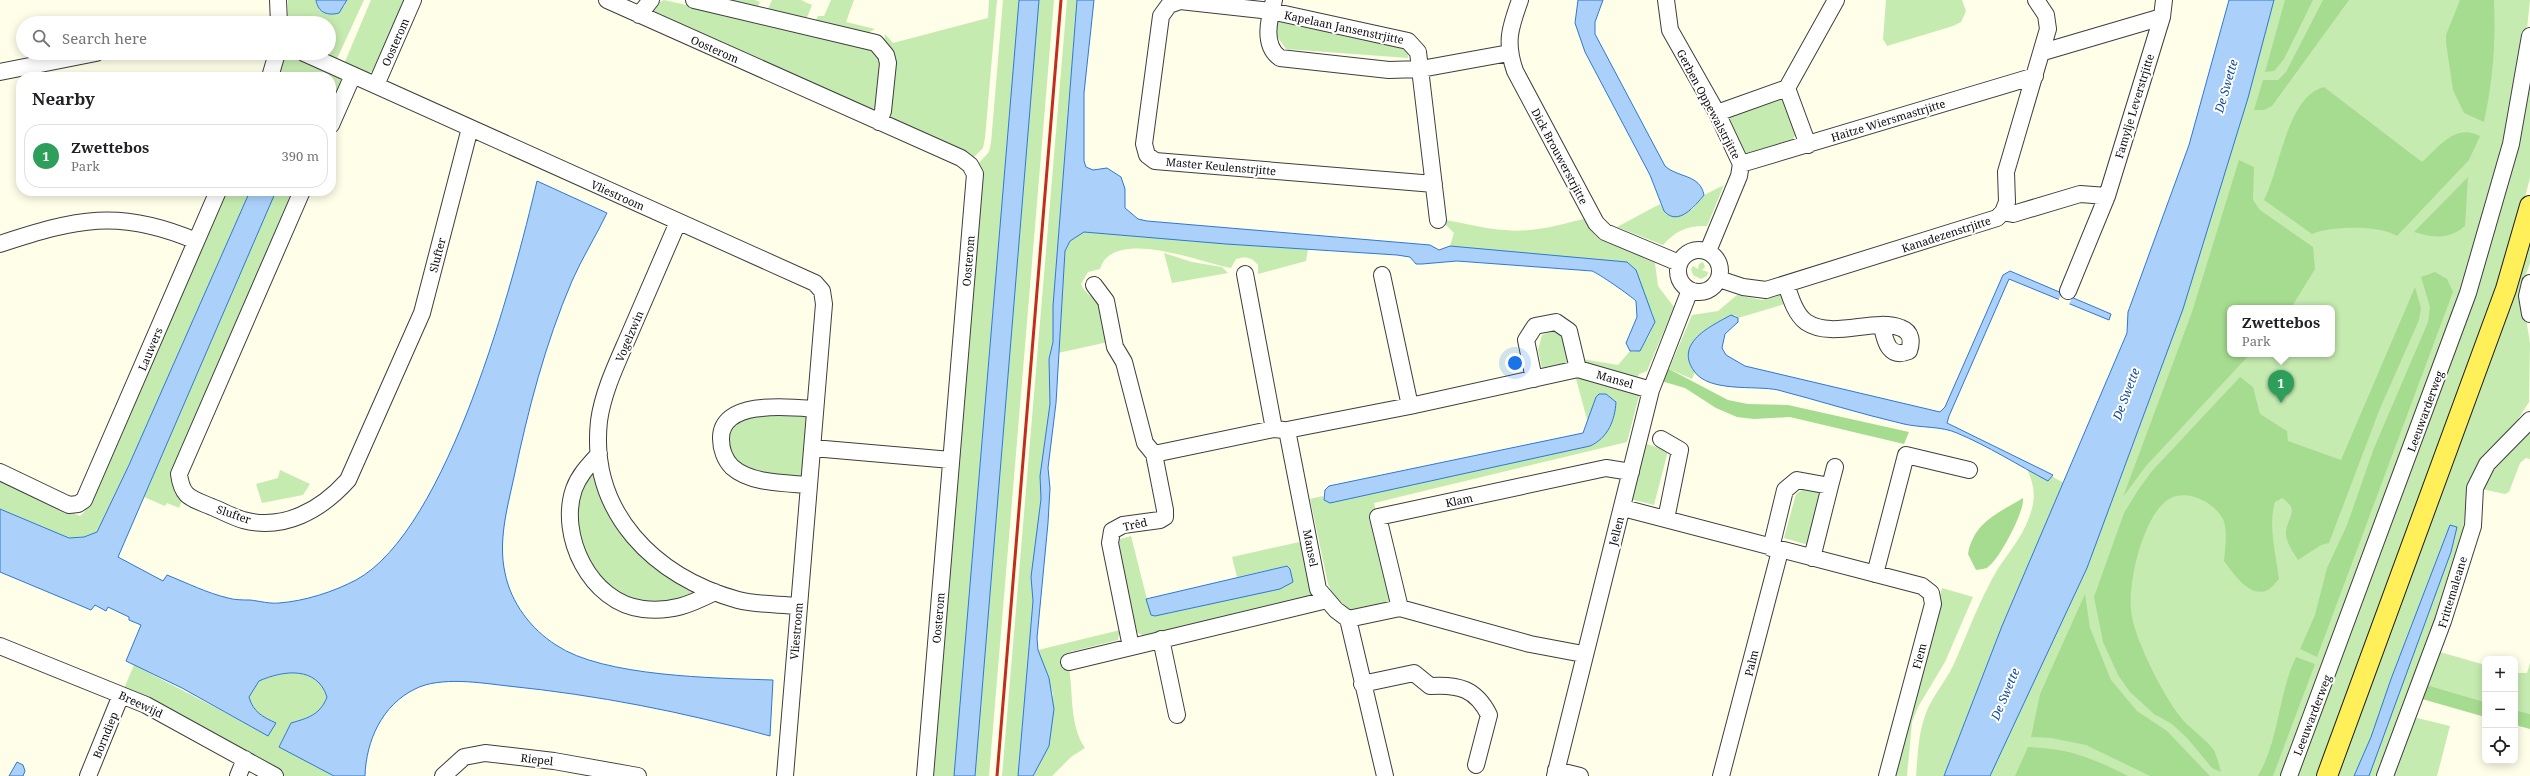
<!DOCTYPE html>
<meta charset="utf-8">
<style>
:root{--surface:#fff;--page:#f2f2f2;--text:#202124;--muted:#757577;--line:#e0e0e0;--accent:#c12e1d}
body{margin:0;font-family:"Noto Serif",serif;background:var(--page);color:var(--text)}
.controls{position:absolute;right:12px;bottom:12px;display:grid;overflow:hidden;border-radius:8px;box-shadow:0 2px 10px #0003}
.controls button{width:36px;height:36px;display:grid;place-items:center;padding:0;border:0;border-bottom:1px solid var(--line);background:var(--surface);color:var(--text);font:20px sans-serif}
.you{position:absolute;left:1515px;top:363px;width:14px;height:14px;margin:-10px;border:3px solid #fff;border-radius:50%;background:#1a73e8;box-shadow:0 0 0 6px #1a73e833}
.badge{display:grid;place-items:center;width:26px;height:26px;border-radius:50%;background:var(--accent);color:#fff;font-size:13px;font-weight:700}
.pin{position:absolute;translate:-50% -33px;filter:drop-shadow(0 1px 2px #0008)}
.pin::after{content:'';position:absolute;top:21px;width:14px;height:12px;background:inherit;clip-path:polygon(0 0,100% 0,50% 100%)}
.popup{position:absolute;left:2227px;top:305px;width:108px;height:52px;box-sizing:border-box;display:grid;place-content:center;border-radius:8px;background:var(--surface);filter:drop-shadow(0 1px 3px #0005);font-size:13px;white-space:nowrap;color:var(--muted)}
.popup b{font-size:15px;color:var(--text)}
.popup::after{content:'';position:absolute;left:50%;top:100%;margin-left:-8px;border:8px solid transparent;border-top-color:var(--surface)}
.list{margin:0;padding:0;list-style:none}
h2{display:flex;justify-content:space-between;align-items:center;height:52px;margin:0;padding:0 16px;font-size:17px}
h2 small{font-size:13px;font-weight:400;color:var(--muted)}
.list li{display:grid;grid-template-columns:26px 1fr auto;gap:12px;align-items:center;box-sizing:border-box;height:64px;margin:0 8px 8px;padding:0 8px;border:1px solid var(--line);border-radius:16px}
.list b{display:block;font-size:15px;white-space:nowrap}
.list p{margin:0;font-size:13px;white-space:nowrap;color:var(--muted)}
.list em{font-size:13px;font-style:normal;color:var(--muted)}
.icon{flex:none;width:22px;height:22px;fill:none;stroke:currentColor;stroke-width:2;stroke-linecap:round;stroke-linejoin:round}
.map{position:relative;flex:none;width:2530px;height:776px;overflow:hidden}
.search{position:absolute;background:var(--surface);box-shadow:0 2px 10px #0003;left:16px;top:16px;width:320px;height:44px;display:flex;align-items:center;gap:10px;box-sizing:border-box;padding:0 14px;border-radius:22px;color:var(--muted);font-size:15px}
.panel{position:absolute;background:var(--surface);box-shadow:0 2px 10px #0003;left:16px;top:72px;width:320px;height:124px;border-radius:16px}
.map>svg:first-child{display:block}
.green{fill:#c6ebb1;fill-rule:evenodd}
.forest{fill:#a6dc90}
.water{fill:#abd0f9;stroke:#2e78d4}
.pier{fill:#fffee9}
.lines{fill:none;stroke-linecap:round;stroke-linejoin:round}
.minor-casing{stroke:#3e3e3e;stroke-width:18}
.major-casing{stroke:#1c1c1c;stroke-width:22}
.minor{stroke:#fff;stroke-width:16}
.major{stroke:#fff059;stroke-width:20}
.rail{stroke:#c12e1d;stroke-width:3}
.labels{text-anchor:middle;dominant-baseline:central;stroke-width:4;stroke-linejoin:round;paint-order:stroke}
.street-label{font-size:11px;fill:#0b0b0b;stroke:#fff}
.water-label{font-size:12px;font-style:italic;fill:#0f4ba1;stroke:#fff}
</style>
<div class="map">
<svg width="2530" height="776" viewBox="0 0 2530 776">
<rect width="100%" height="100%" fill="#fffee9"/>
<path class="green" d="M 288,0 L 316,0 L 317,6 L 344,7 L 347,0 L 364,0 L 336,61 L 318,53 L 329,53 L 329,23 L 288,23 Z
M 371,0 L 406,0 L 376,67 L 373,71 L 367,74 L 344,64 Z
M 664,0 L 869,46 L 881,58 L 877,107 L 870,110 L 652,12 L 655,4 Z
M 720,0 L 755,0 L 760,2 L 757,9 Z
M 772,0 L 801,0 L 812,5 L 806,20 L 767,11 Z
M 831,0 L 854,0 L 846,22 L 875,29 L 866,34 L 815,22 L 818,16 L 824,16 Z
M 989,0 L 997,0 L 985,138 L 983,148 L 973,158 L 891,118 L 884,42 L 885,34 L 893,43 L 988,18 Z
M 1003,0 L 1019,0 L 954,776 L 931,776 L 978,164 L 989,152 L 991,143 Z
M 1039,0 L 1054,0 L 989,776 L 975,776 Z
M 1067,0 L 1077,0 L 1053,306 L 1053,342 L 1049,359 L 1050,404 L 1040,476 L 1041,499 L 1031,577 L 1033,601 L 1018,776 L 1002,776 Z
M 1886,0 L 1962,0 L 1966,11 L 1961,22 L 1953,26 L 1887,46 L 1883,39 Z
M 2269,0 L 2530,0 L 2527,29 L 2501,164 L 2476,251 L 2285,776 L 1990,776 ZM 2230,308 L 2332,308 L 2332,354 L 2230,354 Z
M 1276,20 L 1407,46 L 1408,58 L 1286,49 L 1276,35 Z
M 285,53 L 340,78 L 343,81 L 331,112 L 331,77 L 275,77 Z
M 2530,68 L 2530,178 L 2508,261 L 2318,776 L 2294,776 L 2406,477 Z
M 1783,97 L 1796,133 L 1793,139 L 1746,154 L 1725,115 Z
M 1724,185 L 1707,226 C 1688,225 1675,231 1663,245 L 1617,227 L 1660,204 L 1664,211 L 1692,210 L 1704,195 Z
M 224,191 L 250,191 L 129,465 L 97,532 L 84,537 L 69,538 L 0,509 L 0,480 L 80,516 L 85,511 Z
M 276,191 L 296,191 L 186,448 L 183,498 L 179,508 L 167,503 L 165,506 L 144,497 Z
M 1587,218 L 1595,235 L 1599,239 L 1655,263 L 1658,286 L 1674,307 L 1647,371 L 1639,374 L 1638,377 L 1585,364 L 1582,359 L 1618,365 L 1630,351 L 1635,352 C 1647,343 1655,329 1653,314 L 1627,263 L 1450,246 L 1454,233 L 1445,224 L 1445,220 C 1465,223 1485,229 1505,230 C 1533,233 1560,225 1587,218 Z
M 1084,232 L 1308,249 L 1306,261 L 1258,274 L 1258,265 C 1252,257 1245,256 1236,259 L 1231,268 C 1202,263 1113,226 1100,269 L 1088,272 L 1081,284 C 1085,295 1095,297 1100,306 L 1108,342 L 1058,353 L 1065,251 L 1070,241 Z
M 2530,232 L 2530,263 L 2521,288 L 2530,343 L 2529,402 L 2515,424 L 2469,484 L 2460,553 L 2379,776 L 2335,776 Z
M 1164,253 L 1192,262 L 1222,267 L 1228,273 L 1172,283 Z
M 1703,262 L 1705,267 L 1702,270 L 1708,272 L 1707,276 L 1701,279 L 1693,275 L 1691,269 L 1693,266 L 1698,269 L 1699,264 Z
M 1785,294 L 1788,303 L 1738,318 L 1735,315 L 1690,364 L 1695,372 L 1692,379 L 1669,369 L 1692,315 L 1718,311 L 1737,295 L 1762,300 Z
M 1553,331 L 1563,336 L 1572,362 L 1542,368 L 1538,350 L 1542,335 Z
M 1575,375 L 1637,391 L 1639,396 L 1627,442 L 1374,503 L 1395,601 L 1352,612 L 1332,593 L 1328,584 L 1310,499 L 1323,496 L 1324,500 L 1598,442 L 1610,427 L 1616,402 L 1606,394 L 1599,394 L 1596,397 L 1588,423 Z
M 770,414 L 806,416 L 802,481 L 771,477 L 735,463 C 732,456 729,449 728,442 C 723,420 756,416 770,414 Z
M 2530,428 L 2530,459 L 2526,458 L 2520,463 L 2509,492 L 2505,494 L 2482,489 L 2489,471 Z
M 1644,443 L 1668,451 L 1654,505 L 1630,499 Z
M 2022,460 L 2064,483 L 2002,626 L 1944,776 L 1916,776 C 1918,754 1918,734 1926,713 C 1932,697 1945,682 1953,666 C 1968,633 1980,598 1999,567 C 2013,547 2028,529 2033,504 C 2036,489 2030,473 2022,460 Z
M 597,464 C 605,486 611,513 622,533 C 640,562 670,581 699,596 L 689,602 L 646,603 L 622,595 L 608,586 L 591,569 L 575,523 L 582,485 Z
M 280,470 L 310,484 L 303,495 L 262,503 L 256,484 L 278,478 Z
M 1807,487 L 1827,492 L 1812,546 L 1784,538 L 1796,494 Z
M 1131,536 L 1151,615 L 1287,566 L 1237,577 L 1232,557 L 1304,541 L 1313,595 L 1145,636 L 1138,633 L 1133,627 L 1117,543 L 1120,539 Z
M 1942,588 L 1973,597 L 1945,662 L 1918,707 L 1912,722 L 1907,776 L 1892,776 Z
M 1120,630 L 1118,640 L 1066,653 C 1075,683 1067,722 1085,748 L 1071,757 L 1052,776 L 1033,776 L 1040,761 L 1053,694 L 1038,650 Z
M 2440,652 L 2485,665 L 2485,702 L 2427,685 Z
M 2530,663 L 2530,714 L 2515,710 L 2515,673 L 2527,673 Z
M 134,665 L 268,735 L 276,723 C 262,717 253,712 249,697 L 259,681 C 284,671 316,666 327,697 C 320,715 308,718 291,723 L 279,746 L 334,776 L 285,776 L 188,720 L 123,691 Z
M 2413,717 L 2450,726 L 2437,776 L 2392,776 Z"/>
<path class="forest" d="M 2285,0 L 2313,0 L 2284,59 L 2274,71 L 2265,72 Z
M 2323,0 L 2349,0 L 2272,106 L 2264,110 L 2254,110 L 2263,80 L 2278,80 L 2286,72 Z
M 2460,0 L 2494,0 C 2496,42 2493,80 2484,122 L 2464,113 L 2453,90 L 2446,43 L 2446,35 Z
M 2324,87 L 2422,162 C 2439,147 2455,123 2480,136 L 2469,160 L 2397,236 C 2379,225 2331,226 2312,234 L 2264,200 C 2280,170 2287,96 2324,87 Z
M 2239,160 L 2254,167 L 2253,200 L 2260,210 L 2313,247 L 2315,269 L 2291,308 L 2230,308 L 2230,354 L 2250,354 L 2146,466 L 2123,497 L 2192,312 Z
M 2468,177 L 2465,226 C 2448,240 2434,238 2414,232 Z
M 2435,272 L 2447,279 L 2453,292 L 2317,657 L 2300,649 L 2315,615 L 2327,568 L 2347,525 L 2374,448 L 2428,322 L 2430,307 L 2421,277 Z
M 2415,287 L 2421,308 L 2419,320 L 2379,411 L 2329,543 L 2321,545 L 2298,560 C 2293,552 2285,541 2286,531 C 2288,516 2300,510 2282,498 L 2275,502 C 2268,527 2276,554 2279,579 C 2276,582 2272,588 2268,590 C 2250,599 2233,573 2224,561 C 2225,549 2228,530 2223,519 C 2213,501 2184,487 2166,501 C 2142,520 2126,587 2132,617 C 2137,643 2162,693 2179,715 C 2188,728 2203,736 2213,749 C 2217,755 2219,765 2221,772 L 2212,768 L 2188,739 L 2172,724 L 2154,714 L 2130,692 L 2118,675 L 2103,642 L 2094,597 L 2124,513 L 2138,490 L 2152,471 L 2240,377 L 2253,387 L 2260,414 L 2287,431 L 2288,441 L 2341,460 Z
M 1669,369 L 1728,400 L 1748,404 L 1788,405 L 1909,432 L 1904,444 L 1790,417 L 1754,419 L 1737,417 L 1716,408 L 1685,388 L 1661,381 Z
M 2023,498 C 2025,511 1999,560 1988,567 C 1986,569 1980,569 1976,570 L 1968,554 C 1974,522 1997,514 2023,498 Z
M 2085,594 L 2090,628 L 2111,680 L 2137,711 L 2167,731 L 2210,776 L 2150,776 L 2086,745 L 2051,738 L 2031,737 L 2040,694 Z
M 2296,657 L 2315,664 L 2273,776 L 2258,776 C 2279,740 2278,695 2296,657 Z
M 2427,685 L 2485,702 L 2485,717 L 2422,699 Z
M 2515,710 L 2530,714 L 2530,729 L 2515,725 Z
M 2028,747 C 2069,748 2092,758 2128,776 L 2015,776 Z"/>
<path class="water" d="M 316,0 L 347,0 L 339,13 C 328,16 318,13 316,0 Z
M 1019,0 L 1039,0 L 975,776 L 954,776 Z
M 1077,0 L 1094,0 L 1084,93 L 1084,161 L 1086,167 L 1093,170 L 1107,168 L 1121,177 L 1125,189 L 1125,208 L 1138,219 L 1147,221 L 1430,245 L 1439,250 L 1450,246 L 1627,262 L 1636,270 L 1655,322 L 1640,351 L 1630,351 L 1626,343 L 1637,317 L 1636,301 C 1631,296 1598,273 1592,271 L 1457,261 L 1422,264 L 1416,264 L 1410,257 L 1397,255 L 1226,244 L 1084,232 L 1070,241 L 1065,251 L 1056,403 L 1048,468 L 1050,488 L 1048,523 L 1037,638 L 1038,650 L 1049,678 L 1054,709 L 1049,746 L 1033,776 L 1018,776 L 1033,601 L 1031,577 L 1041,499 L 1040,476 L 1050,404 L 1049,359 L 1053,342 L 1053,306 Z
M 1578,0 L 1603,0 L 1595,22 L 1595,34 L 1665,166 C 1678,178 1700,174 1704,195 C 1695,206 1678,227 1664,211 L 1650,175 L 1585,52 L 1575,23 Z
M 2229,0 L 2274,0 L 2248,98 L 2183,309 L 2087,568 L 1990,776 L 1944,776 L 2002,626 L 2127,333 L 2128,312 L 2189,145 Z
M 537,181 L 607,213 C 596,236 582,258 572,281 C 545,344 528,410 514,477 C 507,509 498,541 505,573 C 511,603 531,629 556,645 C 603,677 716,678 773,680 L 770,736 C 684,712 597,695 508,686 C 482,683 440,676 415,689 C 382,705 366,741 365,776 L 334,776 L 279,747 L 291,723 C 308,718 320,715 327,697 C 317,666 284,670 259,681 L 249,697 C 253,712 263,717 276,723 L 268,736 L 182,688 L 126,661 L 141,625 L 129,620 L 129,617 L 108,607 L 106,611 L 95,605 L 91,610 L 0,572 L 0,509 L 69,538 L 84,537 L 97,532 L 129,465 L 250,191 L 276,191 L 118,557 L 163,581 L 167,575 C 187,583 207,593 228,598 C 235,600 243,600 250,600 C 259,601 270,604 279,603 C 305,601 333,592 356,580 C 448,530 514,280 537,181 Z
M 2010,271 L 2111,314 L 2109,320 L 2009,279 L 1949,416 L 1947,423 L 2053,475 L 2048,481 C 2018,465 1988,446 1957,433 C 1941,426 1921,428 1904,424 C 1861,414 1820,401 1778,390 C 1755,385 1709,393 1694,371 C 1674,343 1711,326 1731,315 L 1738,318 L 1738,322 L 1725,334 L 1722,348 L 1726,355 L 1745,366 L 1940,412 L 1945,407 L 2003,275 Z
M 1599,394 L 1606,394 L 1616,402 C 1615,420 1608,438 1590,446 L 1330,503 L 1324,500 L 1325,490 L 1329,486 L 1583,433 L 1596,397 Z
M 2450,525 L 2457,527 L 2451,552 L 2369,776 L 2354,776 L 2371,737 L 2391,679 Z
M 1287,566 L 1290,569 L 1293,582 L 1280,589 L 1155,616 L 1151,615 L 1146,599 Z
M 17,762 L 23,765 L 25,771 L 23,776 L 9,776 Z"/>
<path class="pier" d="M 2063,291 L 2073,295 L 2069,305 L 2058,301 Z"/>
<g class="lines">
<g class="minor-casing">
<path id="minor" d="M 278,0 L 279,23
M 607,0 L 961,158 L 970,165 L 975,174 L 925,776
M 694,0 L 876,43 L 886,55 L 888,63 L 883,111 L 879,122
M 1274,0 C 1269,19 1262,45 1280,58 L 1389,70 L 1421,69 L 1509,53
M 1520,0 C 1510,28 1505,42 1515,71 L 1596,223 L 1605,232 L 1679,263
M 1666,0 L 1670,30 L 1717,113 L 1741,164 L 1739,176 L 1708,251
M 639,15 L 651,0
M 2043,52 L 2162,17
M 304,53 L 815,283 L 822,291 L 824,304 L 785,776
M 0,72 L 96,53
M 270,77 L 277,53
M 376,85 L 413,0
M 1787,88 L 1836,0
M 1717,113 L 1787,88 L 1808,145
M 331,125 L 353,75
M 1741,164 L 2035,76
M 1434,184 L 1155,161 L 1147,155 L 1144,144 L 1161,16 L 1169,5 L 1180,1 L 1271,11 L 1408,41 L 1418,52 L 1438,220
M 302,191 L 179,474 C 182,498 191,498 212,507 C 222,511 233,517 243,520 C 284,531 321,510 348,480 L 422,313 L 470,128
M 2003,212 L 2013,214 L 2080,194 L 2107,196
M 678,222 C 662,259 646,296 630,333 C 618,361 603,391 599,421 C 589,513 655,577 738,600 C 757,605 779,604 798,606
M 0,244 C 76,219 119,208 196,241
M1678 271a21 21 0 1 1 42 0a21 21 0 1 1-42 0Z
M 1245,274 L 1274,429
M 1382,275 L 1410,406
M 1719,279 L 1743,287 L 1766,290 L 1997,218 L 2003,212 L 2007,202 L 2006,172 L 2048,29 L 2046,15 L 2036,0
M 2530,283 L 2527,296 L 2530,314
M 1786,284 C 1790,296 1795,314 1806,322 C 1833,340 1874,317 1901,328 C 1912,332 1912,342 1909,351 C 1889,359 1885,342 1882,326
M 1094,285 L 1106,301 L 1115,347 L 1124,362 L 1145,443 L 1154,454 L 1165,510 L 1165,517 L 1160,520 L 1123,525 L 1112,531 L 1110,543 L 1131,647
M 2068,291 L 2107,196 L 2162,17 L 2164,0
M 1534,379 L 1526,340 L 1535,326 L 1556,322 L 1569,331 L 1578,369
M 1661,439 L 1680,450 L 1666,519
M 813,448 L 951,460
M 599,454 C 589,465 579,475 574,489 C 558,535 590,603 643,609 C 672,612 689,605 715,592
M 1154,454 L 1274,429 L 1284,430
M 0,472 L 69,505 L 78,504 L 84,500 L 218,191
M 809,485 C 786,483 751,484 732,467 C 725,460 721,449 721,439 C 720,399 790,407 815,409
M 1830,486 L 1835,467
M 1623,508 L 1922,586 L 1931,593 L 1933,604 L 1887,776
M 1771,548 L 1785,490 L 1797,480 L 1830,486 L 1812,558
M 1875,574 L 1906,455 L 1969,470
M 1400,608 L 1378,517 L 1606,468 L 1631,472
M 1348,619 L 1400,608 L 1530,644 L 1583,654
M 1161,639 L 1177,715
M 0,646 L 146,705 L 275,776
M 1069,662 L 1327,600
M 1362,684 L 1414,673 L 1430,686 C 1459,684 1476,689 1489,715 L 1476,765
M 1556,770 L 1580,776
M 88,776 L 121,695
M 238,776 L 245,759
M 443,776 L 464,757 L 485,753 L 554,761 L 638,776
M 1385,776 L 1348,619 L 1336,610 L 1318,589 L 1287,430 L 1410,406 L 1578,369 L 1651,390
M 1555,776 L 1651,390 L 1690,290
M 1721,776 L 1780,551
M 2289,776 L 2468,293 L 2511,144 L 2530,36
M 2385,776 L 2443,621 L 2473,526 L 2475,488 L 2487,464 L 2530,420"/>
</g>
<g class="major-casing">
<path id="major" d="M 2327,776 L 2506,289 L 2530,206"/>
</g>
<use href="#minor" class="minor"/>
<use href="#major" class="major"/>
<path class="rail" d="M 997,776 L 1061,0"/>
</g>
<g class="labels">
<g class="street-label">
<text transform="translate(1344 27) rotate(12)">Kapelaan Jansenstrjitte</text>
<text transform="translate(395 42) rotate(-66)">Oosterom</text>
<text transform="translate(715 49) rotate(24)">Oosterom</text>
<text transform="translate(1709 104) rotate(62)">Gerben Oppewalstrjitte</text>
<text transform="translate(2134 106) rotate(-73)">Famylje Leverstrjitte</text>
<text transform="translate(1888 120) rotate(-17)">Haitze Wiersmastrjitte</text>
<text transform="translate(1560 156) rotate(62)">Dick Brouwerstrjitte</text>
<text transform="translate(1221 166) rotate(5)">Master Keulenstrjitte</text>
<text transform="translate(618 195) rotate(24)">Vliestroom</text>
<text transform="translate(1946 234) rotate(-18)">Kanadezenstrjitte</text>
<text transform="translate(437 255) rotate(-75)">Slufter</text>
<text transform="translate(968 261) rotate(-85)">Oosterom</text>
<text transform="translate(629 336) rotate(-67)">Vogelzwin</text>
<text transform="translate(150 349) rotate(-67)">Lauwers</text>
<text transform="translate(1615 379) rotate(16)">Mansel</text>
<text transform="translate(2425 411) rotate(-70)">Leeuwarderweg</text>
<text transform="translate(1459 500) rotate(-12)">Klam</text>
<text transform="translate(234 514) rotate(19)">Slufter</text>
<text transform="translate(1135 524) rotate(-12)">Trêd</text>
<text transform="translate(1616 531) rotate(-75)">Jellen</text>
<text transform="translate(1311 548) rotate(79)">Mansel</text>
<text transform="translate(2452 592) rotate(-73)">Frittemaleane</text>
<text transform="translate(938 618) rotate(-85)">Oosterom</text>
<text transform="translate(796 631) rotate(-85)">Vliestroom</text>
<text transform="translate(1919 656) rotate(-75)">Fiem</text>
<text transform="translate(1751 663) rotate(-76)">Palm</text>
<text transform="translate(141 704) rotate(25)">Breewijd</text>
<text transform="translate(2312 715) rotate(-69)">Leeuwarderweg</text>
<text transform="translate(105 735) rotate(-68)">Borndiep</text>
<text transform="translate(537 759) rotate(7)">Riepel</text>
</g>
<g class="water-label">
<text transform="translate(2226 86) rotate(-74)">De Swette</text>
<text transform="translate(2126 394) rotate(-69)">De Swette</text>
<text transform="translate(2005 694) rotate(-67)">De Swette</text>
</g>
</g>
</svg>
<div class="controls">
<button>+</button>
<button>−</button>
<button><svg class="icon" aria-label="locate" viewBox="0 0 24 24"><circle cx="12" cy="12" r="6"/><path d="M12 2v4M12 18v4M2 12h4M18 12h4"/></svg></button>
</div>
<div class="you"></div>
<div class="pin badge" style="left:2281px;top:403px;background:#2e9e5b">1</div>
<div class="popup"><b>Zwettebos</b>Park</div>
<div class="search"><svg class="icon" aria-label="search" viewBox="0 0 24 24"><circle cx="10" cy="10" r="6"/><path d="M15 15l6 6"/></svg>Search here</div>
<section class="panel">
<h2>Nearby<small></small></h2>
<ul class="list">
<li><span class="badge" style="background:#2e9e5b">1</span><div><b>Zwettebos</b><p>Park</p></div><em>390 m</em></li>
</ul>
</section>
</div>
